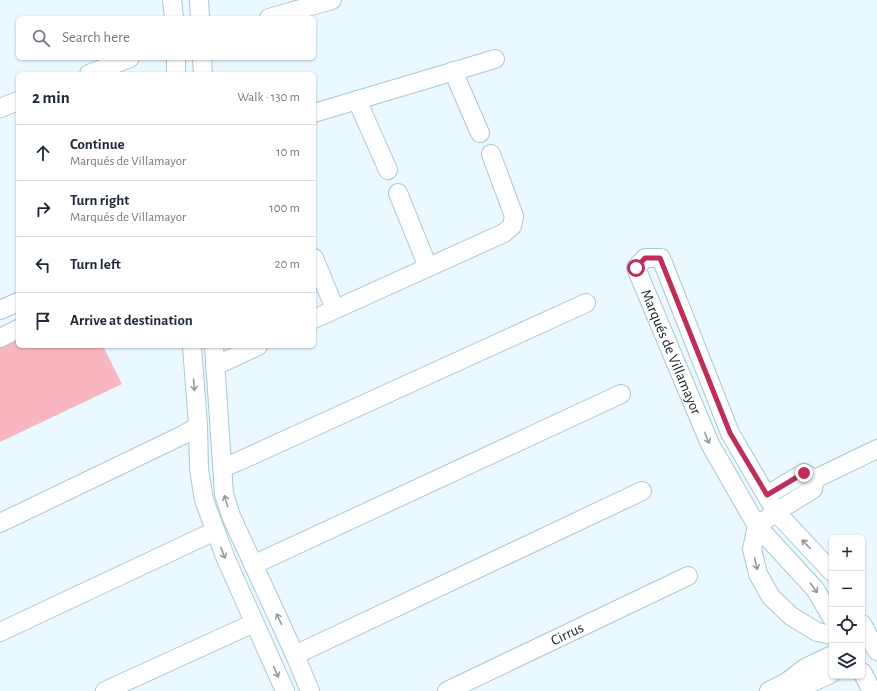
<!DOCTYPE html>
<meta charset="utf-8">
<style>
:root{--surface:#fff;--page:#f6f6f7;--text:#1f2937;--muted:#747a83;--line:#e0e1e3}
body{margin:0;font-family:"Alegreya Sans",sans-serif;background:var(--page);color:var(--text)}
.controls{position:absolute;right:12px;bottom:12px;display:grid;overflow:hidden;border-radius:6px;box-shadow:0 1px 3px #0004}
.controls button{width:36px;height:36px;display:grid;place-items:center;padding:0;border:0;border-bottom:1px solid var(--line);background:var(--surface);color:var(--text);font:20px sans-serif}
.stop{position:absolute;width:12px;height:12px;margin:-9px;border:3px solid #bd2e58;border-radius:50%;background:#fff}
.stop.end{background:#bd2e58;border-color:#fff;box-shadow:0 1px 4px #0008}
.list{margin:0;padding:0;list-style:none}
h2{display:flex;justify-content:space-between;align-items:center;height:52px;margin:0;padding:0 16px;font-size:17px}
h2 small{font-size:13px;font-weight:400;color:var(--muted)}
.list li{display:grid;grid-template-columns:26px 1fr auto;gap:12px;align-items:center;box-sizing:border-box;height:56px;padding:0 16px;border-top:1px solid var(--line)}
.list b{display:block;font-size:15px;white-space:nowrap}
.list p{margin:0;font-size:13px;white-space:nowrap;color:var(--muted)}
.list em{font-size:13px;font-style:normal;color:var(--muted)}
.icon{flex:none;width:22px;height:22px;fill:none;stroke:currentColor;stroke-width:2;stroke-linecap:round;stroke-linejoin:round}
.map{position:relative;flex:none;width:877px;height:691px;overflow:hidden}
.search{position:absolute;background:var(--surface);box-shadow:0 1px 3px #0004;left:16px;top:16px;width:300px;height:44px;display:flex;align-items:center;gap:10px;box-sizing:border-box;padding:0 14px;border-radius:6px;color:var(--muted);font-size:15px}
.panel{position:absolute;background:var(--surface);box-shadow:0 1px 3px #0004;left:16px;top:72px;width:300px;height:276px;border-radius:6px}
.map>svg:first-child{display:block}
.green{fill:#f9b5c0}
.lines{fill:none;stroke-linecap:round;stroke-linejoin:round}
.street-casing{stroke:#adc7d0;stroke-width:20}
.street{stroke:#fff;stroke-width:18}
.oneway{stroke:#959a9b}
.route{stroke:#bd2e58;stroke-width:5}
.labels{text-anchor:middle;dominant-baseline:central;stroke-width:3;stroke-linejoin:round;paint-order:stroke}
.street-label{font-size:15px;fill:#141e21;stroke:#fff}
</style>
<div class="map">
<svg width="877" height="691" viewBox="0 0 877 691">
<rect width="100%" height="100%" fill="#e9f9ff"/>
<path class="green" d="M 18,334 L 18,346 L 103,346 L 122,384 L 0,442 L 0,342 Z"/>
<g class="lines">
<g class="street-casing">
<g id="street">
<path d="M 172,0 L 174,18"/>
<path d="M 199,0 L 200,18"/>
<path d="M 269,18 L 332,0"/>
<path d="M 176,58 L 176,74"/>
<path d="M 202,58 L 203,74"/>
<path d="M 453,71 L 480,133"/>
<path d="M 89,74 L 130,58"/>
<path d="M 357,100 L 388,170"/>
<path d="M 0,108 L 18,101"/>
<path d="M 314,113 L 495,59"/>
<path d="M 398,193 L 428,267"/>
<path d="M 314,258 L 335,309"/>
<path d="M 0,310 L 18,302"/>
<path d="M 314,319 L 504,233 L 512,226 L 514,216 L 491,154"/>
<path d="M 0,338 L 18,329"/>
<path d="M 192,346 L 198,426 L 199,469 L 204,500 L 226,559 L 285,691"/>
<path d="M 214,346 L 224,494 L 231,516 L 295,655 L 310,691"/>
<path d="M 215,366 L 258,346"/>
<path d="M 222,468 L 237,462 L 586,303"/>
<path d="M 815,479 L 813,489 L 776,512 L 757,526 L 752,549 L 758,574 L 771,597 L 791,616 L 817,632 L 832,635"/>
<path d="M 815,479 L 877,449"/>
<path d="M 767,495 L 804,473 L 815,479"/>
<path d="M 0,523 L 185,434 L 198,426"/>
<path d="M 253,565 L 621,394"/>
<path id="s1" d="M 832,572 L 776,512 L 730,433 L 661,258 L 645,258 L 636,268 L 710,444 L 757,526 L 815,589 L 832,618"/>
<path d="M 862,624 L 877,651"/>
<path d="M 0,632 L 215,531"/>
<path d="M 295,655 L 642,491"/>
<path d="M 862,672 L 872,691"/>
<path d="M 787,682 L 813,682 L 832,673"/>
<path d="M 105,691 L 254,623"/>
<path id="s2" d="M 447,691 L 688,576"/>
<path d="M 769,691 L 787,682 L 805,668 L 832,655"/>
</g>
</g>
<use href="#street" class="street"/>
</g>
<defs><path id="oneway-shaft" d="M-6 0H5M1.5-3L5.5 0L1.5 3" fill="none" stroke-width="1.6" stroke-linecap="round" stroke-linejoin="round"/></defs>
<g class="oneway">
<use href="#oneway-shaft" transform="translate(194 385) rotate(86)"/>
<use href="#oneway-shaft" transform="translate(707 438) rotate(67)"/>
<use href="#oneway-shaft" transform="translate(226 501) rotate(-107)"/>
<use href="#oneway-shaft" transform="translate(806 544) rotate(-133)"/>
<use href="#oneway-shaft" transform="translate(223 553) rotate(69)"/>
<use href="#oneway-shaft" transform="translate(756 564) rotate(77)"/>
<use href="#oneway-shaft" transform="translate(814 588) rotate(53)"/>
<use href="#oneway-shaft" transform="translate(279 619) rotate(-115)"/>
<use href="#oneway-shaft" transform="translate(276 672) rotate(66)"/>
</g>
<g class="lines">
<path class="route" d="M 636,268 L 645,258 L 660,258 L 730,433 L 767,495 L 804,473"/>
</g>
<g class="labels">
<g class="street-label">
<text stroke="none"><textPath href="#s1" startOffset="482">Marqués de Villamayor</textPath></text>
<text stroke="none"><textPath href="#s2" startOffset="133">Cirrus</textPath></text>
</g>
</g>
</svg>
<div class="controls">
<button>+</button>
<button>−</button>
<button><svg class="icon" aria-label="locate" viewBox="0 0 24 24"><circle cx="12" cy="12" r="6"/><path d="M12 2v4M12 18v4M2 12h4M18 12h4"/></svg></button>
<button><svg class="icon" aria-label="layers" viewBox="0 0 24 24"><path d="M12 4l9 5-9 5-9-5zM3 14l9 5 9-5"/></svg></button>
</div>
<div class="stop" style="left:636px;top:268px"></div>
<div class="stop end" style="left:804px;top:473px"></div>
<div class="search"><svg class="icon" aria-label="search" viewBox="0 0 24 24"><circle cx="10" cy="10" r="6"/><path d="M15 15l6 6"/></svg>Search here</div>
<section class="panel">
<h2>2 min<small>Walk · 130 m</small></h2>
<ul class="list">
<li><svg class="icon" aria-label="ahead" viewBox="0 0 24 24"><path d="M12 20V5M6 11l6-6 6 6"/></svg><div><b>Continue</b><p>Marqués de Villamayor</p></div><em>10 m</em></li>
<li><svg class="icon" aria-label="right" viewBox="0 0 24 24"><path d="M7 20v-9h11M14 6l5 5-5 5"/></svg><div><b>Turn right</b><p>Marqués de Villamayor</p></div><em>100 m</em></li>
<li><svg class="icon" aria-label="left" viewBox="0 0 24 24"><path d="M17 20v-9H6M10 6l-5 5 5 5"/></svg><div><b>Turn left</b></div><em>20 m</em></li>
<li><svg class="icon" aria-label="arrive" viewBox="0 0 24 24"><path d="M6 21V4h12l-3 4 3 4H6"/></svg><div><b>Arrive at destination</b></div></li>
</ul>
</section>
</div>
